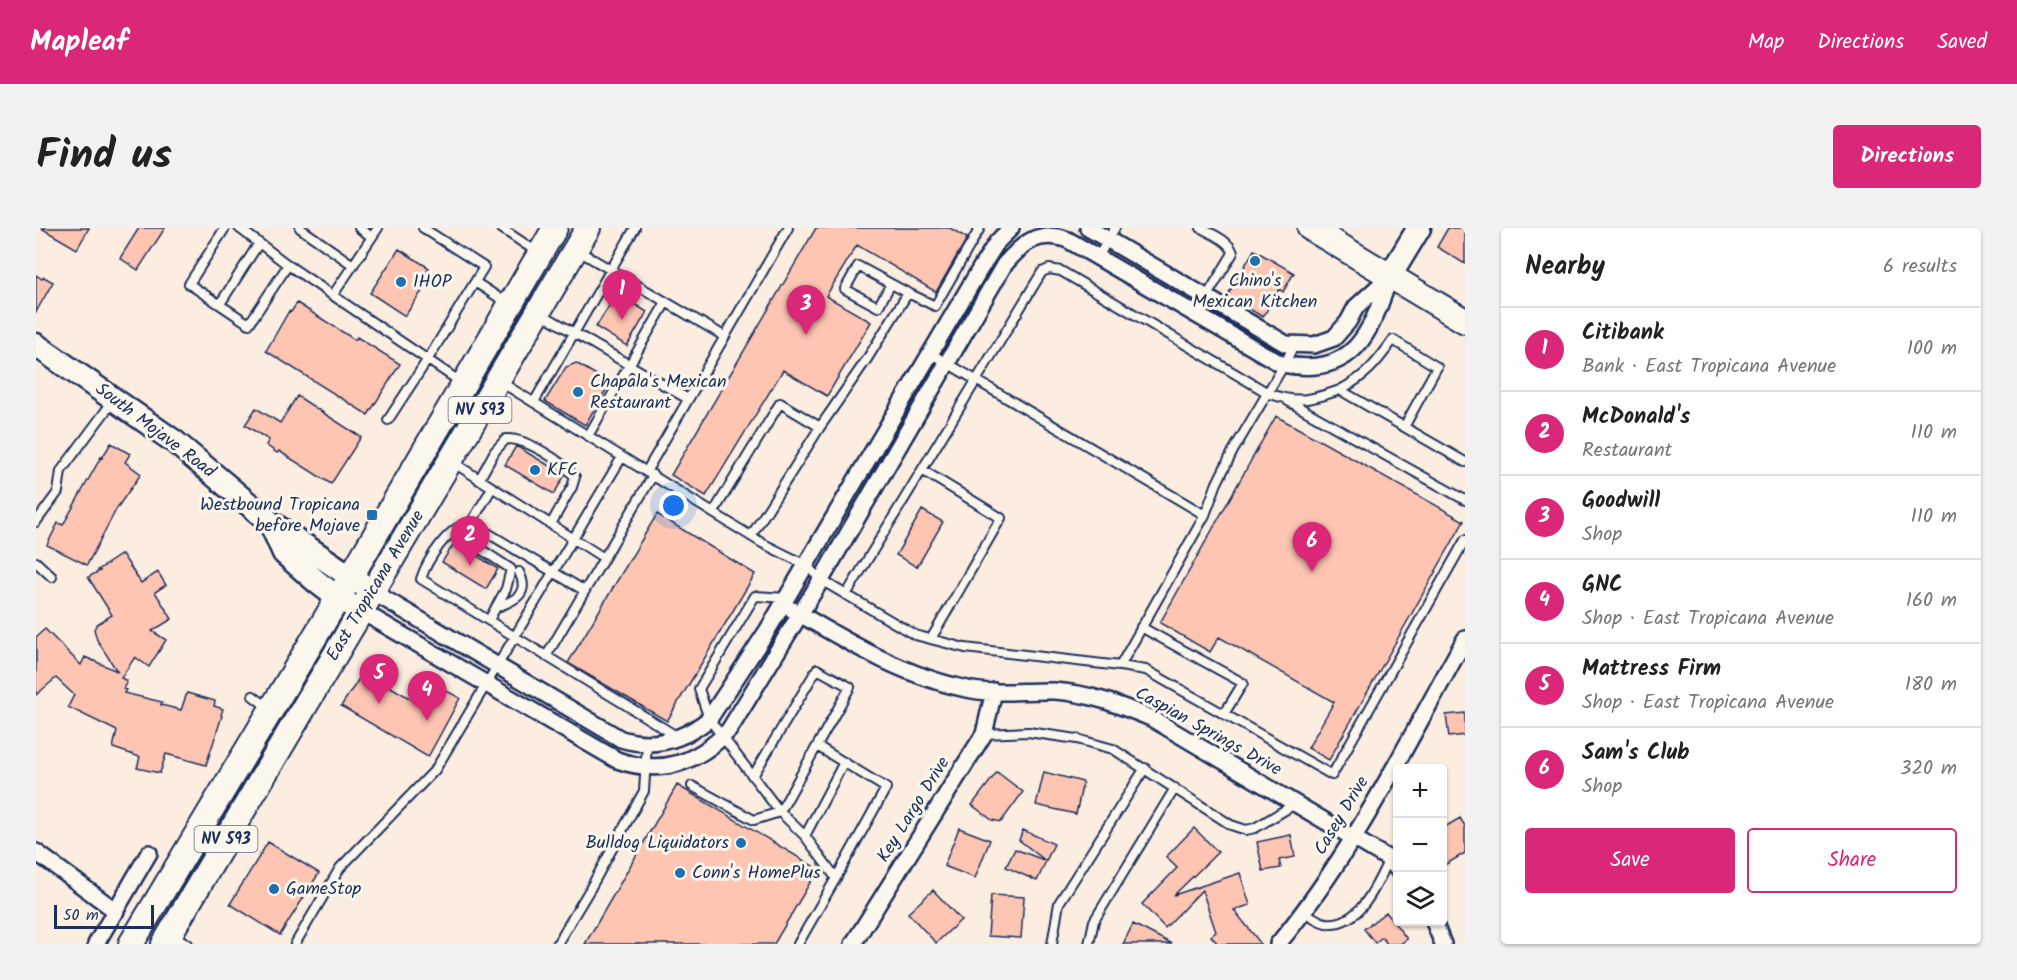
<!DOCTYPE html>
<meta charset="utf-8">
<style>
:root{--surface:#fff;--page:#f2f2f2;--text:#222;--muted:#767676;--line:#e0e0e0;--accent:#db2777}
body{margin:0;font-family:Kalam,sans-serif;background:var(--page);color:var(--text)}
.controls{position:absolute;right:18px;bottom:18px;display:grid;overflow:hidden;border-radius:6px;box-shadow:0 2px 4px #0004}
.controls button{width:54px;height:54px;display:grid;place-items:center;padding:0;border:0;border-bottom:2px solid var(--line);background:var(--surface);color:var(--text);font:30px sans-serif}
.scale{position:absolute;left:18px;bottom:15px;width:100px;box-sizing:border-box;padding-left:6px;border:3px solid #1b2f5e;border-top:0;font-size:16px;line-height:21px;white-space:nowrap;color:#1b2f5e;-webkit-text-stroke:4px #fbf7ec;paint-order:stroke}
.you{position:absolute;left:638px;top:278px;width:21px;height:21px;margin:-15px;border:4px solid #fff;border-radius:50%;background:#1a73e8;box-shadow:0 0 0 9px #1a73e833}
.badge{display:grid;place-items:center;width:39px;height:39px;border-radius:50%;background:var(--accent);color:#fff;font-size:20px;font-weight:700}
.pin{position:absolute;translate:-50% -50px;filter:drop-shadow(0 2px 3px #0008)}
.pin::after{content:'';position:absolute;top:32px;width:21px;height:18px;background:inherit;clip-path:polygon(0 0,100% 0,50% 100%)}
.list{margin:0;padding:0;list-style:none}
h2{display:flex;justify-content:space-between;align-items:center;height:78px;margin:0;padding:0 24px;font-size:26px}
h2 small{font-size:20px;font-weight:400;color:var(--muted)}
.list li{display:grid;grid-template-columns:39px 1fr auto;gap:18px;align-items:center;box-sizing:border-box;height:84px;padding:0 24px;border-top:2px solid var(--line)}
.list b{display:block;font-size:22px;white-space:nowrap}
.list p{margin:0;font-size:20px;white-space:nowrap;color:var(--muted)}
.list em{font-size:20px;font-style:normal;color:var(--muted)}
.actions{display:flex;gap:12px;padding:18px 24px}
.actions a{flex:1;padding:14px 0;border:2px solid var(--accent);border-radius:6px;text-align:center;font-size:21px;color:var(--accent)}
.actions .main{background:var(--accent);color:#fff}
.icon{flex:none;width:33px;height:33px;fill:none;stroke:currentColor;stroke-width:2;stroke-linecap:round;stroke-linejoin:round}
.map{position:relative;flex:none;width:1429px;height:716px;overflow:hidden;border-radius:6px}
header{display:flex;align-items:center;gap:36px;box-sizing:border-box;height:84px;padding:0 30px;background:var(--accent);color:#fff}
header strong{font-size:28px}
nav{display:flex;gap:33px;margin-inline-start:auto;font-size:21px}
.intro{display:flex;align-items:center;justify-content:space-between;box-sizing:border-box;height:144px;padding:0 36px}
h1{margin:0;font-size:42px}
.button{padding:15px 27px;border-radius:6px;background:var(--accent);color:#fff;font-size:21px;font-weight:700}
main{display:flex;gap:36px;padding:0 36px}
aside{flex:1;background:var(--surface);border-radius:6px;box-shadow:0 2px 4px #0004}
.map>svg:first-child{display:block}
.building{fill:#fdc5b2;stroke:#1b2f5e;stroke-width:1.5}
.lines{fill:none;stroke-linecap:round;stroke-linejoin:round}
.lane-casing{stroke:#1b2f5e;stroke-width:12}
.street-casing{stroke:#1b2f5e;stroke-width:20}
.secondary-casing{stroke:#1b2f5e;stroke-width:27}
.primary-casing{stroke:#1b2f5e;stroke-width:28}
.lane{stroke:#fbf7ec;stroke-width:8}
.street{stroke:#fbf7ec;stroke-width:15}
.secondary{stroke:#fbf7ec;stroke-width:22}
.primary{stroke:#fbf7ec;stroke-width:24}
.poi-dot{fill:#1f6fb2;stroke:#fbf7ec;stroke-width:2}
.labels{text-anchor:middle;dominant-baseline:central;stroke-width:6;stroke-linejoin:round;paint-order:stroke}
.shield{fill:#fbf7ec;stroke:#5e6b89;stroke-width:1.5}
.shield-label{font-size:16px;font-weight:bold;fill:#1b2f5e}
.poi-label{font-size:18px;fill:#1b2f5e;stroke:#fbf7ec;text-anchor:start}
.street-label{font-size:18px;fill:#1b2f5e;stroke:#fbf7ec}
</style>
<header>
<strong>Mapleaf</strong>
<nav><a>Map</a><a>Directions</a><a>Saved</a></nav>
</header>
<div class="intro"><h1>Find us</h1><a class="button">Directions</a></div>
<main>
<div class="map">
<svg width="1429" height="716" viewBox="0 0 1429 716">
<rect width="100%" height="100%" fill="#fbede0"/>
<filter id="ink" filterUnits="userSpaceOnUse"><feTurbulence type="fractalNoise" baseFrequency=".0167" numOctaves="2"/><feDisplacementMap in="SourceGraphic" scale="12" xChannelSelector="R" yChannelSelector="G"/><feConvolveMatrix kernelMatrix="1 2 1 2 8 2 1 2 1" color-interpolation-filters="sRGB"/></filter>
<g filter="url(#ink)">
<path class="building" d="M 5,0 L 53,0 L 41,21 Z
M 103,0 L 129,0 L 102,42 L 84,30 Z
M 780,0 L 914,0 L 931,10 L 900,64 L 821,17 L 790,68 L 835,94 L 791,168 L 747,142 L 670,268 L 635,247 Z
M 1412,0 L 1429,0 L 1429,36 L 1401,19 Z
M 363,21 L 393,40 L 385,52 L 391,56 L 369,88 L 334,65 Z
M 1218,22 L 1258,45 L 1247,64 L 1243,61 L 1227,89 L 1191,68 Z
M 0,47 L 6,51 L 8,49 L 17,54 L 0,84 Z
M 581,65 L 611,84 L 591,118 L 560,99 Z
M 261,75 L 319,112 L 321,109 L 364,136 L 332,187 L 230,123 L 253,83 L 255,84 Z
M 540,135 L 574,155 L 549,197 L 509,173 L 530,139 Z
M 261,168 L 325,209 L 295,256 L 243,223 L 241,225 L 230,217 L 233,212 L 209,197 L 220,180 L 244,195 Z
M 1240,188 L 1428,293 L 1293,532 L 1272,520 L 1298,474 L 1183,409 L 1174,424 L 1124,395 Z
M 75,215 L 94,226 L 89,234 L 105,246 L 81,280 L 51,337 L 11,317 L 22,295 L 27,297 L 65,229 L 66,230 Z
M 480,218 L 529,247 L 518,266 L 469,237 Z
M 886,282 L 907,294 L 881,339 L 860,327 Z
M 621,286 L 719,346 L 631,493 L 532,435 Z
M 419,314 L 462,341 L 450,361 L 406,334 Z
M 86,326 L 105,355 L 122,344 L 130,357 L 119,364 L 136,391 L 116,403 L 130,412 L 113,439 L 99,429 L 85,450 L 91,453 L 87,461 L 90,462 L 88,465 L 126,474 L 125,477 L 145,482 L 151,465 L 179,473 L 178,478 L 187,481 L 185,487 L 186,488 L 170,537 L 130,526 L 124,545 L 101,540 L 104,529 L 77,520 L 81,503 L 32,479 L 38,467 L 20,450 L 0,467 L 0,409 L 9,401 L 45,437 L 49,429 L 81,443 L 61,412 L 58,401 L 61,396 L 76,387 L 52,349 L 64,343 L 62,342 Z
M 328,443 L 380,474 L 392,453 L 424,470 L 392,529 L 305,478 Z
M 1429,485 L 1429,507 L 1413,509 L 1410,487 Z
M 961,544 L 987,564 L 965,594 L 956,592 L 936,577 Z
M 1008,544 L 1047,554 L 1040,586 L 1000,577 Z
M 641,557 L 782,641 L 738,716 L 549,716 Z
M 1424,590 L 1429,598 L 1429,625 L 1407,638 L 1407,600 Z
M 923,600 L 954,612 L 939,650 L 908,638 Z
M 1158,600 L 1182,624 L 1138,667 L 1204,645 L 1214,677 L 1198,682 L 1225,716 L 1182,716 L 1175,708 L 1180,704 L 1166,662 L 1129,700 L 1106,676 L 1141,640 L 1130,629 Z
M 987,602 L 1018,616 L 1010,633 L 983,612 Z
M 1255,607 L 1259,629 L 1243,632 L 1245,640 L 1227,643 L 1221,614 Z
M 232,614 L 283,645 L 244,707 L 194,676 Z
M 979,621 L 1010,633 L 1001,653 L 970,639 Z
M 897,662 L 925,692 L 900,715 L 872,685 Z
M 955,667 L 988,669 L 985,710 L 952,708 Z
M 1350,684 L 1371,711 L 1364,716 L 1351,716 L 1346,709 L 1339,715 L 1328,701 Z
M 1097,696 L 1136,716 L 1087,716 Z"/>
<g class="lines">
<g class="lane-casing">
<path id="lane" d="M 189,0 L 153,56 L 213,96 L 252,37
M 203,0 L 252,37 L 426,155
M 264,0 L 317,37
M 323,0 L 336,9
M 465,0 L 501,24
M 541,22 L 688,108
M 1062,29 L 1079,0
M 439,54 L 471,75
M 872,65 L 899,78 L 944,0
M 297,67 L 342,0
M 184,76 L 223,15
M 504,85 L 652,171
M 1160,86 L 1197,25 C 1194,13 1176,6 1165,0
M 894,125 L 1169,287
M 463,153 L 726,315 L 770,337 L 785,352 L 879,407 L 929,420 L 1084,438 L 1169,287 L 1181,255 L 1197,223 L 1248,137 L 1258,117
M 1304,162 C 1330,148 1340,136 1357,112 L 1401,139 L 1368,199
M 1252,173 L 1429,272
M 498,174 L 599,0
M 352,192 L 392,131 L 448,39 L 387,0
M 784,199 L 831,131 L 872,65 L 822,38 L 809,61 L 842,79 L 855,56
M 552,208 L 630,74
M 418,235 L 568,330
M 886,242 L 965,290 L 895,411
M 610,244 L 752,0
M 443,252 L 459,223 L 470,211 C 490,210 526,233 539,249 L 536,259 L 515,296
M 677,285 L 744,175 L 784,199 L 715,308
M 0,294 L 22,264 L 25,243 L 77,173
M 435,295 L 456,260
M 417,303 L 475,341 L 470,361 L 453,392
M 0,334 L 16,349
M 549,363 L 435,295 C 413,297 391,332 385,351 L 642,509
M 810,367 L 1006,44 L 1013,41 L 1025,43 L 1232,165 C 1261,176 1275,172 1304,162 L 1429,234
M 750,370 L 719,368 L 663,461 L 673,491 L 744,584 L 769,608 L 800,650 L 762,716
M 461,379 C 480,372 494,366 483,344
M 1105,399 L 1207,455 L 1188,486
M 511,427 L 617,247
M 1084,438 L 1110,442 L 1296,547 L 1429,312
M 217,468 L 233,480
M 948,506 L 992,504 L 1041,511 L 1077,521 L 1195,597 L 1210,602 L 1219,600 L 1259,576
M 781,518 L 850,560 L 800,650
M 656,558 L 718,592 L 744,584 L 814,459 L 781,441 L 717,548
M 769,608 L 808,534
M 1269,684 C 1275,688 1283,694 1290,695 C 1324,699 1341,656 1353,631
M 138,708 L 152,716
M 259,716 L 304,640 L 399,542 L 586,229
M 521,716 L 554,661 L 608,563 L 611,516
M 1016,716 L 1023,675 L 1109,540
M 1053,716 L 1058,693 L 1139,560"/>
</g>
<g class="street-casing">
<path id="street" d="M 1052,0 L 1250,116 L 1278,117 L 1298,110 L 1312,94 L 1320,79 L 1352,50
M 337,364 L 585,511 C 618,521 647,512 673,491 L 731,403 L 944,41 L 961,14 L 975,0
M 757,382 C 813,415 871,450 936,462 C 962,467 991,462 1018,463 C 1053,465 1083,477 1115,490 L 1353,631 L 1362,642
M 325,383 L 581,532 C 626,548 661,535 693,502 L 785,352 L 968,37 C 987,15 1002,1 1032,12 L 1245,136 C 1318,150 1334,107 1354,48
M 0,624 L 80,683
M 1398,694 L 1407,716
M 60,716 L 113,625
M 817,716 L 948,506 L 958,463
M 1242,716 C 1318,624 1371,515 1429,411"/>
</g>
<g class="secondary-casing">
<path id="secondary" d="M 1354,48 L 1383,0
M 0,117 L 139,214 L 234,294 L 337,364
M 234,294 L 248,325 L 281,354 L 302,370 L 325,383"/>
</g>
<g class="primary-casing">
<path id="primary" d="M 1274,0 L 1429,93
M 95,716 L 314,350 L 519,0
M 128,716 L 552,0"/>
</g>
<use href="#lane" class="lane"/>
<use href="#street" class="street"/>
<use href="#secondary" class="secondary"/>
<use href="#primary" class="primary"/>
</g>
</g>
<g class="poi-dot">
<circle cx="1219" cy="33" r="6"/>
<circle cx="365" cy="54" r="6"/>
<circle cx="542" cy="164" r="6"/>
<circle cx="499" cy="242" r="6"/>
<rect x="330" y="281" width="12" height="12" rx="3"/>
<circle cx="705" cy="615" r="6"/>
<circle cx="644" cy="645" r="6"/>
<circle cx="238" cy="661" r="6"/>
</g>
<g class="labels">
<g class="shield">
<rect x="412.5" y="169" width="63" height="26" rx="4.5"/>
<rect x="158.5" y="598" width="63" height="26" rx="4.5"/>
</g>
<g class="shield-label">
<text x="444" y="182">NV 593</text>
<text x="190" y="611">NV 593</text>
</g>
<g class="poi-label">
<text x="1219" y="53" text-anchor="middle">Chino's<tspan x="1219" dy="21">Mexican Kitchen</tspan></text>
<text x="377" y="54">IHOP</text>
<text x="554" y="154">Chapala's Mexican<tspan x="554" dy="21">Restaurant</tspan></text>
<text x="511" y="242">KFC</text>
<text x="324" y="277" text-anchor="end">Westbound Tropicana<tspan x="324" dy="21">before Mojave</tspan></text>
<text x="693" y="615" text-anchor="end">Bulldog Liquidators</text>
<text x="656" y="645">Conn's HomePlus</text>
<text x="250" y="661">GameStop</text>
</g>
<g class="street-label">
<text transform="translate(119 203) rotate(37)">South Mojave Road</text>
<text transform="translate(340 358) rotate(-59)">East Tropicana Avenue</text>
<text transform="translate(1172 504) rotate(29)">Caspian Springs Drive</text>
<text transform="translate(878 582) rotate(-58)">Key Largo Drive</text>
<text transform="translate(1306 588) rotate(-59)">Casey Drive</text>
</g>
</g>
</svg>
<div class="controls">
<button>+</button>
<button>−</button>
<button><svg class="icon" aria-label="layers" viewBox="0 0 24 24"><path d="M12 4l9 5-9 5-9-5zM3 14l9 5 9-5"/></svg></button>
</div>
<div class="scale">50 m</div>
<div class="you"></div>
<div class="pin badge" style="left:586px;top:92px">1</div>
<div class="pin badge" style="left:434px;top:338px">2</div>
<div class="pin badge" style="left:770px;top:107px">3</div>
<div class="pin badge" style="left:391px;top:493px">4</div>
<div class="pin badge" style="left:343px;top:476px">5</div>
<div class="pin badge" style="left:1276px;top:344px">6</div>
</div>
<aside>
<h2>Nearby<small>6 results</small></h2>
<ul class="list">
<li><span class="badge">1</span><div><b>Citibank</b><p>Bank · East Tropicana Avenue</p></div><em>100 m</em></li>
<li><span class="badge">2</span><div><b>McDonald's</b><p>Restaurant</p></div><em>110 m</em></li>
<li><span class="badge">3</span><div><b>Goodwill</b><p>Shop</p></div><em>110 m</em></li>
<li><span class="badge">4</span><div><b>GNC</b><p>Shop · East Tropicana Avenue</p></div><em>160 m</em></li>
<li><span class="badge">5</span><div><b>Mattress Firm</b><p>Shop · East Tropicana Avenue</p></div><em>180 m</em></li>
<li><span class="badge">6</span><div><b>Sam's Club</b><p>Shop</p></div><em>320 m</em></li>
</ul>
<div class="actions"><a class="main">Save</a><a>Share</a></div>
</aside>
</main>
